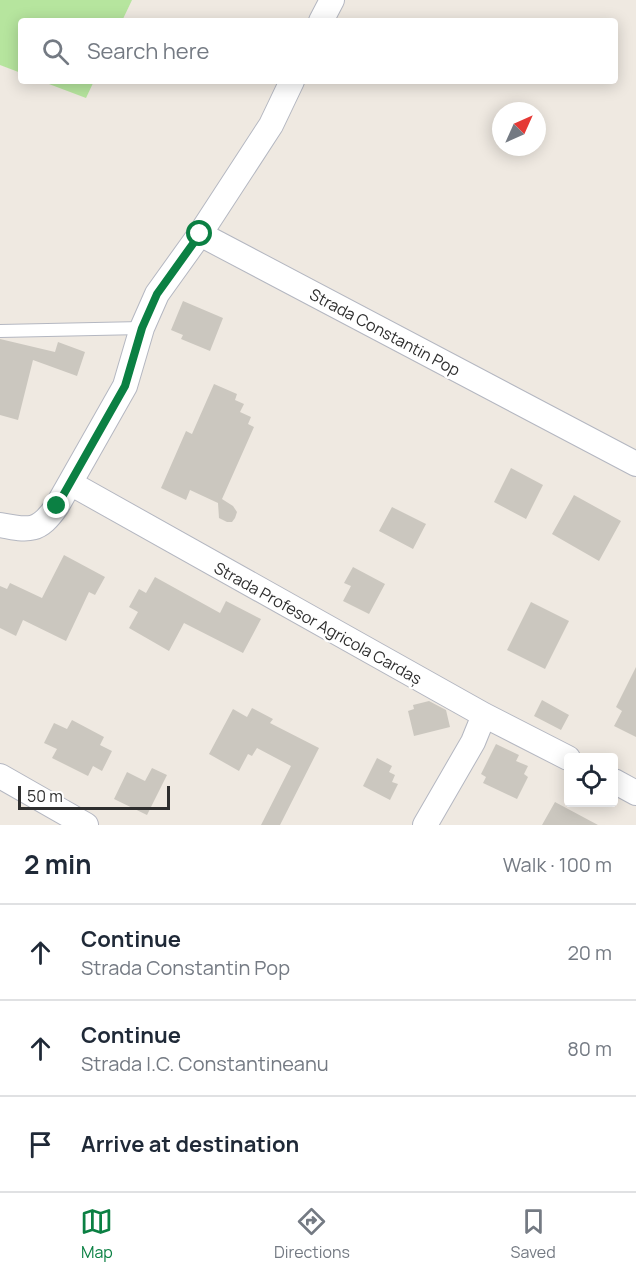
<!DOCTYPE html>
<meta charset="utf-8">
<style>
:root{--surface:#fff;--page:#f2f2f3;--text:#1f2937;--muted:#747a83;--line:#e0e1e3;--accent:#0b8043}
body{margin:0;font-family:Manrope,sans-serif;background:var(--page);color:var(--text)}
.controls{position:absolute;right:18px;bottom:18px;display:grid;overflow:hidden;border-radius:6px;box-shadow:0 3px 15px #0003}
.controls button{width:54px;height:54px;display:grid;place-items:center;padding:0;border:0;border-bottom:2px solid var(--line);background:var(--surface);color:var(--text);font:30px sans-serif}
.compass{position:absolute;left:492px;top:102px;width:54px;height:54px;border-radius:50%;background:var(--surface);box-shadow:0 3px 15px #0003;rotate:45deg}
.scale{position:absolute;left:18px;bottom:15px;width:152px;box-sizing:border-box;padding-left:6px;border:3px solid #2e2e2e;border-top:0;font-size:16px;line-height:21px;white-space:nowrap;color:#2e2e2e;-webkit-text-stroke:4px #fff;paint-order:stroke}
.stop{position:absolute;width:18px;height:18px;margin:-14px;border:4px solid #0b8043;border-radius:50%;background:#fff}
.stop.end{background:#0b8043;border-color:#fff;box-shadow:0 2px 6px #0008}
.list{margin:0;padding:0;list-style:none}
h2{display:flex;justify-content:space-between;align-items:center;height:78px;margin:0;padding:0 24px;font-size:26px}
h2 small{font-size:20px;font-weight:400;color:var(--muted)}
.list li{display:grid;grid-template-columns:39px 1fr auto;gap:18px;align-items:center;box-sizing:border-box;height:96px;padding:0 24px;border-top:2px solid var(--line)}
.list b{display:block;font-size:22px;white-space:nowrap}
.list p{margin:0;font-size:20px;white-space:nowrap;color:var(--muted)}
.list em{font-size:20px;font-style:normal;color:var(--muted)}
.icon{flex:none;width:33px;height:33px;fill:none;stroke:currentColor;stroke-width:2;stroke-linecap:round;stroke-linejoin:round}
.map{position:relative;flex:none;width:636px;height:825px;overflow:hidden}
.search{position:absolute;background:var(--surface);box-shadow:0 3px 15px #0003;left:18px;right:18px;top:18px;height:66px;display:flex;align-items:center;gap:15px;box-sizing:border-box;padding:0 21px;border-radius:6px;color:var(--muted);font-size:22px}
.sheet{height:366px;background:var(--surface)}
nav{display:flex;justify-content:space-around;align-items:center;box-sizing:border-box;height:84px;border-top:2px solid var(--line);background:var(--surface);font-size:16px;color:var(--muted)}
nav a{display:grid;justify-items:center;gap:3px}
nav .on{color:var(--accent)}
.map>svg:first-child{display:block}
.green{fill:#b6e59e}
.building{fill:#cbc7bf}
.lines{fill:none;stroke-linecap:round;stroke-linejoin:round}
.service-casing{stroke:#b4b7c1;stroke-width:14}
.minor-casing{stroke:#b4b7c1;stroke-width:26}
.service{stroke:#fff;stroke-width:12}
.minor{stroke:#fff;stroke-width:24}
.route{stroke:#0b8043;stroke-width:8}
.labels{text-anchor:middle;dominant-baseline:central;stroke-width:5;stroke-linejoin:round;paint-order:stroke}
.street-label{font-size:16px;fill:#2e2e2e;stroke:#fff}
</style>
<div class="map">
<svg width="636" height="825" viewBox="0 0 636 825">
<rect width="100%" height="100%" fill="#efe9e1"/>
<path class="green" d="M 0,0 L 132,0 L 122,21 L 21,21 L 21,73 L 0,65 Z
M 41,81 L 94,81 L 86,98 Z"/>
<path class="building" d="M 183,301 L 223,318 L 210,351 L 181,339 L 183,335 L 171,330 Z
M 0,339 L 55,352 L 58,342 L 85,352 L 77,376 L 33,360 L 18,420 L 0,415 Z
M 214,384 L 237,394 L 235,400 L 244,404 L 240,412 L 251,417 L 248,424 L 254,427 L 222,499 L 233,506 L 237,512 L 235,518 L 232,522 L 227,522 L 219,518 L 218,503 L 190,490 L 186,500 L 161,488 L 186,431 L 192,434 Z
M 511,468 L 543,485 L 526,519 L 494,502 Z
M 574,495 L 621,521 L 599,561 L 552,534 Z
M 392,507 L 426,524 L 413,549 L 379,531 Z
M 64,555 L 105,577 L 95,595 L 89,592 L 66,641 L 23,620 L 16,636 L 0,628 L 0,586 L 7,589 L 10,583 L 42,598 Z
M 353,567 L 385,584 L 369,614 L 343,601 L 351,586 L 344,583 Z
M 155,577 L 220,613 L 226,601 L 261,619 L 243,653 L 184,623 L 169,651 L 129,628 L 138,612 L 129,607 L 139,589 L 146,593 Z
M 531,602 L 569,621 L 545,669 L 507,650 Z
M 636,667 L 636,737 L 614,726 L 622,711 L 616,707 Z
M 542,700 L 569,715 L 561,730 L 534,716 Z
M 429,701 L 446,710 L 450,727 L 414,736 L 408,711 L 414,709 L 413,705 Z
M 252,708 L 273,719 L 270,723 L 319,748 L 280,825 L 261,825 L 291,766 L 257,748 L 252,756 L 248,754 L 239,771 L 209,754 L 233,709 L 247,717 Z
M 72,720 L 104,737 L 100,745 L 112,751 L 102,771 L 93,766 L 88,776 L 52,758 L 57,749 L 44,743 L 54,723 L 67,729 Z
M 496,744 L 519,755 L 516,761 L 528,766 L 524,774 L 528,777 L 517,799 L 483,783 L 486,777 L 481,774 Z
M 377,758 L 392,766 L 389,772 L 395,775 L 392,782 L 398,784 L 390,800 L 363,786 Z
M 152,768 L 167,775 L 147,815 L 114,799 L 127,772 L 145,781 Z
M 555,802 L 598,825 L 542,825 Z"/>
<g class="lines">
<g class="service-casing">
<path id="service" d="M 0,331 L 142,328"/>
</g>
<g class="minor-casing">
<path id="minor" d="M 321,21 L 332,0
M 200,234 L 271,125 L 292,81
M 70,483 L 484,715 L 568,758
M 0,525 C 30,531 39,532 57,506 L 125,386 L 142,328 L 157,294 L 200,234 L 636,464
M 0,776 L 86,825
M 614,781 L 636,793
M 425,825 L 473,742 L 484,715"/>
</g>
<use href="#service" class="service"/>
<use href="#minor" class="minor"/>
</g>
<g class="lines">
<path class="route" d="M 57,506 L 125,386 L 142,328 L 157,294 L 200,234"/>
</g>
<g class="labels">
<g class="street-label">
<text transform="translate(385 332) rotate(28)">Strada Constantin Pop</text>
<text transform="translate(318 623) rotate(29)">Strada Profesor Agricola Cardaș</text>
</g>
</g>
</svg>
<div class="controls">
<button><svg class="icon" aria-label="locate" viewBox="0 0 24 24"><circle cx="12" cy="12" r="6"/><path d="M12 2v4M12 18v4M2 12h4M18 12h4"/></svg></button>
</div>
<svg class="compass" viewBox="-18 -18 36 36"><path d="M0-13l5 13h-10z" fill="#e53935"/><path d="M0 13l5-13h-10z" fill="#747a83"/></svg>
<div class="scale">50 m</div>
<div class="stop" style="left:200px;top:234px"></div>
<div class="stop end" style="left:57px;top:506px"></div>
<div class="search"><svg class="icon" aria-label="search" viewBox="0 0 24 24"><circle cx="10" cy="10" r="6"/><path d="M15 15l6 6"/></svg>Search here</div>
</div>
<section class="sheet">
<h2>2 min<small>Walk · 100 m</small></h2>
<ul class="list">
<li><svg class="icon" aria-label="ahead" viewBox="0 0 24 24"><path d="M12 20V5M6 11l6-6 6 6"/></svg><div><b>Continue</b><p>Strada Constantin Pop</p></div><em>20 m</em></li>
<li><svg class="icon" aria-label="ahead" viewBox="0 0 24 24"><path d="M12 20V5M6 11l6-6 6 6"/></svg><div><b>Continue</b><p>Strada I.C. Constantineanu</p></div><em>80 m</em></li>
<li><svg class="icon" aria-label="arrive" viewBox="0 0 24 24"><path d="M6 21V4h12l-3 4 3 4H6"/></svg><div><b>Arrive at destination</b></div></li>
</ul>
</section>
<nav>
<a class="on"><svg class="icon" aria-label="map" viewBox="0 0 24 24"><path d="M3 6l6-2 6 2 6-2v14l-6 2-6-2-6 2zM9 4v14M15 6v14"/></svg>Map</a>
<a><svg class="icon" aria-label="directions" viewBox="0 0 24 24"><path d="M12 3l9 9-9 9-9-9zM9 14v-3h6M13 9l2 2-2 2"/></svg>Directions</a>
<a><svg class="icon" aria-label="saved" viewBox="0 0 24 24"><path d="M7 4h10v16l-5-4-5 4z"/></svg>Saved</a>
</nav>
